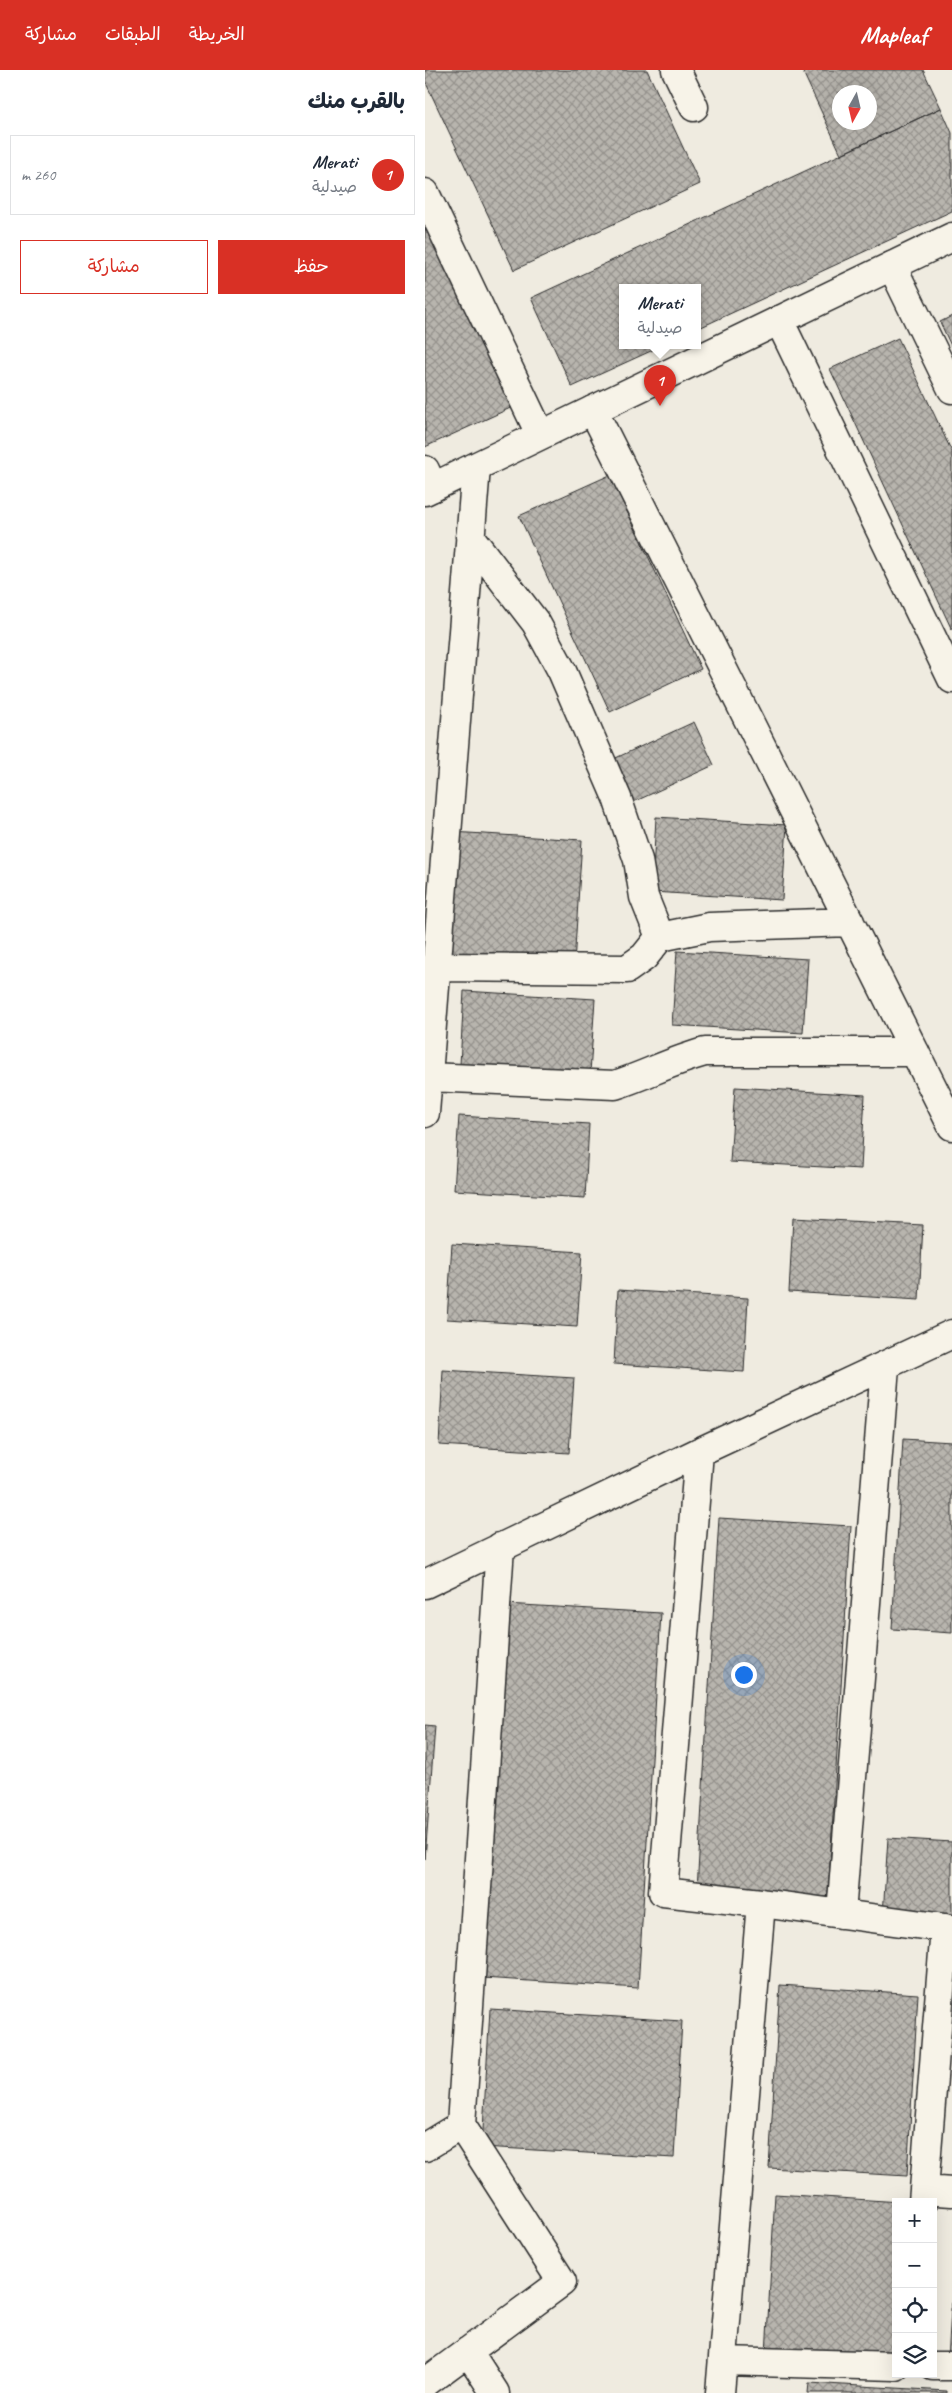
<!DOCTYPE html>
<html lang="ar">
<meta charset="utf-8">
<style>
:root{--surface:#fff;--page:#f2f2f3;--text:#1f2937;--muted:#747a83;--line:#e0e1e3;--accent:#d93025}
body{margin:0;font-family:Caveat,"Playpen Sans Arabic",sans-serif;background:var(--page);color:var(--text);direction:rtl}
.controls{position:absolute;right:15px;bottom:15px;display:grid;overflow:hidden;border-radius:0px;box-shadow:0 5px 20px #0002}
.controls button{width:45px;height:45px;display:grid;place-items:center;padding:0;border:0;border-bottom:1px solid var(--line);background:var(--surface);color:var(--text);font:25px sans-serif}
.compass{position:absolute;left:407px;top:15px;width:45px;height:45px;border-radius:50%;background:var(--surface);box-shadow:0 5px 20px #0002;rotate:188deg}
.you{position:absolute;left:318px;top:1604px;width:18px;height:18px;margin:-12px;border:4px solid #fff;border-radius:50%;background:#1a73e8;box-shadow:0 0 0 8px #1a73e833}
.badge{display:grid;place-items:center;width:32px;height:32px;border-radius:50%;background:var(--accent);color:#fff;font-size:16px;font-weight:700}
.pin{position:absolute;translate:-50% -41px;filter:drop-shadow(0 1px 2px #0008)}
.pin::after{content:'';position:absolute;top:26px;width:18px;height:15px;background:inherit;clip-path:polygon(0 0,100% 0,50% 100%)}
.popup{position:absolute;left:194px;top:214px;width:82px;height:65px;box-sizing:border-box;display:grid;place-content:center;border-radius:0px;background:var(--surface);filter:drop-shadow(0 1px 4px #0005);font-size:16px;white-space:nowrap;color:var(--muted)}
.popup b{font-size:19px;color:var(--text)}
.popup::after{content:'';position:absolute;left:50%;top:100%;margin-left:-10px;border:10px solid transparent;border-top-color:var(--surface)}
.list{margin:0;padding:0;list-style:none}
h2{display:flex;justify-content:space-between;align-items:center;height:65px;margin:0;padding:0 20px;font-size:21px}
h2 small{font-size:16px;font-weight:400;color:var(--muted)}
.list li{display:grid;grid-template-columns:32px 1fr auto;gap:15px;align-items:center;box-sizing:border-box;height:80px;margin:0 10px 10px;padding:0 10px;border:1px solid var(--line);border-radius:0px}
.list b{display:block;font-size:19px;white-space:nowrap}
.list p{margin:0;font-size:16px;white-space:nowrap;color:var(--muted)}
.list em{font-size:16px;font-style:normal;color:var(--muted)}
.actions{display:flex;gap:10px;padding:15px 20px}
.actions a{flex:1;padding:11px 0;border:1px solid var(--accent);border-radius:0px;text-align:center;font-size:18px;color:var(--accent)}
.actions .main{background:var(--accent);color:#fff}
.icon{flex:none;width:28px;height:28px;fill:none;stroke:currentColor;stroke-width:2;stroke-linecap:round;stroke-linejoin:round}
.map{position:relative;flex:none;width:527px;height:2323px;overflow:hidden;direction:ltr}
header{display:flex;align-items:center;gap:30px;box-sizing:border-box;height:70px;padding:0 25px;background:var(--accent);color:#fff}
header strong{font-size:24px}
nav{display:flex;gap:28px;margin-inline-start:auto;font-size:18px}
main{display:flex}
aside{flex:1;background:var(--surface)}
.map>svg:first-child{display:block}
.building{fill:url(#building-cross-hatch);stroke:#2b2b2b;fill-rule:evenodd}
.lines{fill:none;stroke-linecap:round;stroke-linejoin:round}
.minor-casing{stroke:#2b2b2b;stroke-width:31}
.tertiary-casing{stroke:#2b2b2b;stroke-width:31}
.minor{stroke:#f7f3e8;stroke-width:28}
.tertiary{stroke:#f7f3e8;stroke-width:28}
</style>
<header>
<strong>Mapleaf</strong>
<nav><a>الخريطة</a><a>الطبقات</a><a>مشاركة</a></nav>
</header>
<main>
<div class="map">
<svg width="527" height="2323" viewBox="0 0 527 2323">
<defs>
<pattern id="building-cross-hatch" width="8" height="8" patternUnits="userSpaceOnUse" patternTransform="scale(1.25)"><rect width="8" height="8" fill="#b8b5ae"/><path d="M0 0l8 8M0 8l8-8" fill="none" stroke="#96938e"/></pattern>
</defs>
<rect width="100%" height="100%" fill="#efebe0"/>
<filter id="ink" filterUnits="userSpaceOnUse"><feTurbulence type="fractalNoise" baseFrequency=".02" numOctaves="2"/><feDisplacementMap in="SourceGraphic" scale="10" xChannelSelector="R" yChannelSelector="G"/><feConvolveMatrix kernelMatrix="1 2 1 2 8 2 1 2 1" color-interpolation-filters="sRGB"/></filter>
<g filter="url(#ink)">
<path class="building" d="M 0,0 L 222,0 L 275,114 L 89,200 L 0,11 Z
M 377,0 L 498,0 L 516,38 L 416,84 ZM 414,22 L 444,22 L 444,52 L 414,52 Z
M 516,38 L 527,63 L 527,141 L 272,259 L 272,217 L 198,217 L 198,275 L 239,275 L 147,317 L 106,228 Z
M 0,137 L 92,335 L 0,377 Z
M 527,246 L 527,278 L 515,252 Z
M 473,268 L 527,382 L 527,560 L 405,299 Z
M 185,405 L 276,599 L 185,642 L 94,446 Z
M 269,652 L 289,695 L 202,735 L 182,692 Z
M 231,747 L 362,755 L 357,830 L 227,822 Z
M 27,762 L 157,770 L 149,894 L 19,886 Z
M 252,881 L 383,889 L 378,963 L 247,955 Z
M 39,921 L 170,929 L 165,1003 L 35,995 Z
M 310,1017 L 440,1025 L 436,1099 L 305,1092 Z
M 34,1046 L 164,1054 L 160,1128 L 29,1120 Z
M 368,1148 L 498,1155 L 494,1230 L 364,1222 Z
M 27,1174 L 157,1182 L 152,1257 L 22,1249 Z
M 193,1220 L 323,1228 L 319,1302 L 189,1294 Z
M 18,1300 L 149,1308 L 144,1383 L 14,1375 Z
M 478,1369 L 527,1372 L 527,1563 L 467,1559 Z
M 294,1448 L 426,1456 L 403,1827 L 272,1819 Z
M 80,1534 L 236,1543 L 213,1918 L 57,1908 Z
M 0,1655 L 10,1656 L 0,1789 Z
M 463,1768 L 527,1772 L 527,1850 L 458,1845 Z
M 355,1915 L 493,1924 L 482,2106 L 344,2098 Z
M 65,1939 L 257,1951 L 249,2088 L 57,2077 Z
M 350,2124 L 476,2132 L 471,2132 L 471,2291 L 341,2284 Z
M 527,2223 L 527,2290 L 523,2290 Z
M 384,2313 L 522,2321 L 522,2323 L 383,2323 Z"/>
<g class="lines">
<g class="minor-casing">
<path id="minor" d="M 251,0 L 269,37
M 0,123 L 115,364
M 467,196 L 527,319
M 354,250 L 527,609
M 168,340 L 527,1056
M 0,400 L 8,417
M 45,467 L 111,553 L 137,601 L 192,728 L 213,790 L 219,827 L 235,867
M 12,897 L 202,899 L 219,887 L 235,867 L 284,857 L 425,852
M 3,1007 L 190,1015 C 221,1005 249,990 280,982 L 490,982
M 0,1043 L 51,397
M 274,1382 L 238,1822 L 336,1833 L 527,1859
M 0,1514 L 274,1382 L 527,1264
M 416,1844 L 460,1297
M 0,2077 L 36,2055 L 75,1477
M 499,2120 L 527,2122
M 498,2132 L 520,1858
M 43,2281 L 70,2323
M 298,2291 L 471,2296
M 508,2296 L 527,2296
M 0,2313 L 137,2212 L 36,2055
M 295,2323 L 336,1833"/>
</g>
<g class="tertiary-casing">
<path id="tertiary" d="M 0,421 L 527,167"/>
</g>
<use href="#minor" class="minor"/>
<use href="#tertiary" class="tertiary"/>
</g>
</g>
</svg>
<div class="controls">
<button>+</button>
<button>−</button>
<button><svg class="icon" aria-label="locate" viewBox="0 0 24 24"><circle cx="12" cy="12" r="6"/><path d="M12 2v4M12 18v4M2 12h4M18 12h4"/></svg></button>
<button><svg class="icon" aria-label="layers" viewBox="0 0 24 24"><path d="M12 4l9 5-9 5-9-5zM3 14l9 5 9-5"/></svg></button>
</div>
<svg class="compass" viewBox="-18 -18 36 36"><path d="M0-13l5 13h-10z" fill="#e53935"/><path d="M0 13l5-13h-10z" fill="#747a83"/></svg>
<div class="you"></div>
<div class="pin badge" style="left:235px;top:336px">1</div>
<div class="popup"><b>Merati</b>صيدلية</div>
</div>
<aside>
<h2>بالقرب منك<small></small></h2>
<ul class="list">
<li><span class="badge">1</span><div><b>Merati</b><p>صيدلية</p></div><em>260 m</em></li>
</ul>
<div class="actions"><a class="main">حفظ</a><a>مشاركة</a></div>
</aside>
</main>
